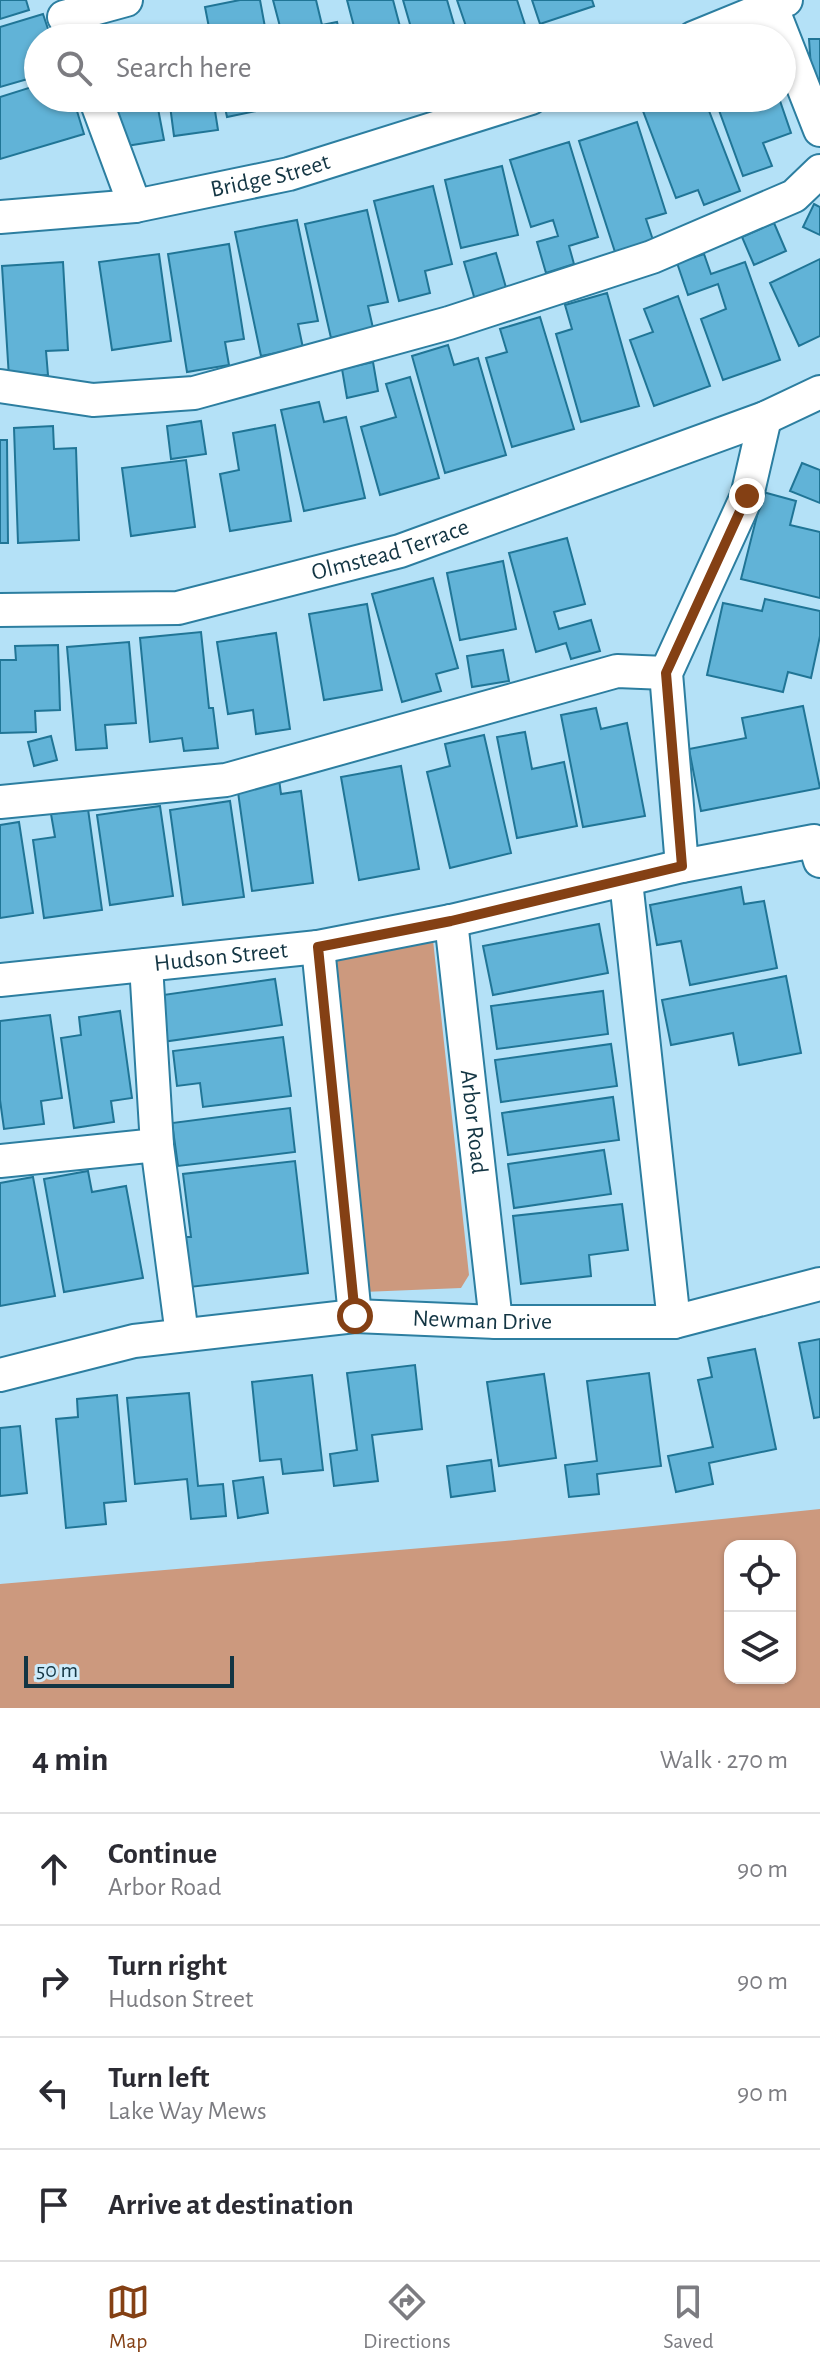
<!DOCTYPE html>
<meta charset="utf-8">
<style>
:root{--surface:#fff;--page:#f2f2f3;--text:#2b2b33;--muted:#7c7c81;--line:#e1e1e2;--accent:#844014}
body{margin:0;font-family:"Alegreya Sans",sans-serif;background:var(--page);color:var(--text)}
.controls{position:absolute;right:24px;bottom:24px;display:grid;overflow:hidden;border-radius:16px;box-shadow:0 2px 6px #0004}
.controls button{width:72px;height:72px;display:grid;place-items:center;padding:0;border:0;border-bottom:2px solid var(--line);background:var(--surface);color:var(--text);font:40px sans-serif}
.scale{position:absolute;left:24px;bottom:20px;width:210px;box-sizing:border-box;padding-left:8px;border:4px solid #133543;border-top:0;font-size:22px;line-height:28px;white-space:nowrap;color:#133543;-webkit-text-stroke:6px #ceebfa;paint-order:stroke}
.stop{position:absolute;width:24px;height:24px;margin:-18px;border:6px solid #844014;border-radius:50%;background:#fff}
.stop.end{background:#844014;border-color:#fff;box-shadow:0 2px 8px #0008}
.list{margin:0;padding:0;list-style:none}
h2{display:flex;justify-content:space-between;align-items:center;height:104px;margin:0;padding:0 32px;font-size:34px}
h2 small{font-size:26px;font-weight:400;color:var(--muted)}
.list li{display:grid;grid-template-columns:52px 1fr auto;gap:24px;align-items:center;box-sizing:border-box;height:112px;padding:0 32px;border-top:2px solid var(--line)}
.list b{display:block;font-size:30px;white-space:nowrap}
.list p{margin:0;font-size:26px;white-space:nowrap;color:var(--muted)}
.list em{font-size:26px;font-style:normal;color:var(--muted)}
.icon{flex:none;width:44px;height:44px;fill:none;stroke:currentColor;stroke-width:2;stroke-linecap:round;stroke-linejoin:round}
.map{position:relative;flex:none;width:820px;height:1708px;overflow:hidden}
.search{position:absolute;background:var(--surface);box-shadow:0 2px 6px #0004;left:24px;right:24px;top:24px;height:88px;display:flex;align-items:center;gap:20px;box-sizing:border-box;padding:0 28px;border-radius:44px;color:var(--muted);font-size:30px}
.sheet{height:552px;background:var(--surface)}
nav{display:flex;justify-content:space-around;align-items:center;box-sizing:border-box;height:112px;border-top:2px solid var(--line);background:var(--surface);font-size:22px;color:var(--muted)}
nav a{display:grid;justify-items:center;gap:4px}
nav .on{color:var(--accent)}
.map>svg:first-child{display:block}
.green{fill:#cc997e;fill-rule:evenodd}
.building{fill:#61b3d7;stroke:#207596;stroke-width:2}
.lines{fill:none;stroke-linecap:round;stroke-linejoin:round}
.minor-casing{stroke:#2c7ea0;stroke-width:36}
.minor{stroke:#fff;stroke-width:32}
.route{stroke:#844014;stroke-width:10}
.labels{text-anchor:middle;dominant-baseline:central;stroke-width:7;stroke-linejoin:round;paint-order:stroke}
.street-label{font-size:24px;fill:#133543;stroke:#ceebfa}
</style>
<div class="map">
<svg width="820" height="1708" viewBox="0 0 820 1708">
<rect width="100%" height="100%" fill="#b4e1f7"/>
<path class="green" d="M 433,940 L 469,1275 L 461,1288 L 363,1292 L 333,952 Z
M 820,1509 L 820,1708 L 0,1708 L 0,1584 L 505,1541 ZM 730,1546 L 790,1546 L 790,1678 L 730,1678 Z"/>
<path class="building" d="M 0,0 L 26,0 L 29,10 L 0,19 Z
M 240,0 L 260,0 L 267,38 L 211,38 L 205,7 Z
M 273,0 L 316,0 L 322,25 L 337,22 L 341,38 L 283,38 Z
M 347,0 L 393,0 L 403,38 L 357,38 Z
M 403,0 L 447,0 L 458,38 L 414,38 Z
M 457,0 L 517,0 L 527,31 L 503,38 L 470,38 Z
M 532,0 L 592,0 L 594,6 L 540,24 Z
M 43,14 L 51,38 L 38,38 L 38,50 L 33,51 L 38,76 L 0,87 L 0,27 Z
M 125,27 L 127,38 L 100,38 L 99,31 Z
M 204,31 L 205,38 L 160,38 Z
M 809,39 L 820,39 L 820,98 L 813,98 Z
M 38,85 L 38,98 L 73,98 L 84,134 L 0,159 L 0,97 Z
M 111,98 L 156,98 L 164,140 L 120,147 Z
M 169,98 L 213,98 L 218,130 L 174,136 Z
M 223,98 L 279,98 L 281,106 L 227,117 Z
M 678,98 L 704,98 L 740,191 L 704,205 L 698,190 L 676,198 L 643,111 Z
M 726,98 L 779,98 L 791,133 L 763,143 L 772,166 L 743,176 L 716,102 Z
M 637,122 L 666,213 L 646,219 L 653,240 L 615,252 L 579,141 Z
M 569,142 L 598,237 L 569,246 L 574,264 L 546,273 L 537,242 L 558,236 L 553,220 L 531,227 L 510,160 Z
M 502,166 L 518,235 L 461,248 L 445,180 Z
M 433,186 L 452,264 L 425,271 L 430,293 L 399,301 L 374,201 Z
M 814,204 L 820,207 L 820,235 L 803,227 Z
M 367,210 L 388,302 L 368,306 L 373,328 L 331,338 L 305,224 Z
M 297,220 L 318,321 L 298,324 L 303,348 L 261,356 L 235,232 Z
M 774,223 L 786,251 L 754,265 L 742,237 Z
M 229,244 L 244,339 L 225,342 L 229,365 L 187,372 L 168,254 Z
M 496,253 L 507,291 L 475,300 L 464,262 Z
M 159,254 L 171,341 L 112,350 L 99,262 Z
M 704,254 L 711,274 L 745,262 L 780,360 L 723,380 L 701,319 L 726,309 L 718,284 L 688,295 L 677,263 Z
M 820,259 L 820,336 L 799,346 L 770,283 Z
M 63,262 L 68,350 L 46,351 L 48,375 L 9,378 L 2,266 Z
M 607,293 L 639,406 L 581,422 L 556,334 L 572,329 L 565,305 Z
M 678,296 L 710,386 L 654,406 L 630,340 L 653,332 L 644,309 Z
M 540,317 L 574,429 L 512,447 L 486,358 L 507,352 L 500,329 Z
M 448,345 L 454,365 L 478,358 L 506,455 L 445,473 L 412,356 Z
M 373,362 L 378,391 L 347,398 L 342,369 Z
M 410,377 L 439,478 L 380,495 L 361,427 L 396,417 L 386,384 Z
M 319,402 L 324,422 L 346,417 L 365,498 L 304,511 L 281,410 Z
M 201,421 L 206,454 L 171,459 L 167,426 Z
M 275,425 L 291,521 L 230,531 L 220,474 L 239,470 L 233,433 Z
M 53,426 L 54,449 L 76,448 L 79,540 L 18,543 L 14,428 Z
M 0,440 L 7,440 L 8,543 L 0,543 Z
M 186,460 L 195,527 L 131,536 L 122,468 Z
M 802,463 L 820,470 L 820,503 L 790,491 Z
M 763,492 L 796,501 L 790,525 L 820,532 L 820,598 L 741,579 Z
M 567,538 L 585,604 L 554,612 L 559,629 L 591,620 L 600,651 L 571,659 L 566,643 L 536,652 L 509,553 Z
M 503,561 L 516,629 L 460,640 L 447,573 Z
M 433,578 L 458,668 L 436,674 L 441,691 L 402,702 L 372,594 Z
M 765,599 L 820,611 L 820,636 L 811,678 L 788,672 L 783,692 L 707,675 L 723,603 L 762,611 Z
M 367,604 L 382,690 L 324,700 L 309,614 Z
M 201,632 L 209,708 L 213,708 L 218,748 L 184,751 L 182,738 L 150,742 L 140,638 Z
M 276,633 L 290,729 L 256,734 L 253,710 L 228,714 L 217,642 Z
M 129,642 L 136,723 L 105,725 L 107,748 L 76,750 L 67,647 Z
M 58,645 L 60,710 L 35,711 L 36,732 L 0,733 L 0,660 L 16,660 L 15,646 Z
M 503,650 L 509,681 L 472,687 L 467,656 Z
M 803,706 L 820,788 L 701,811 L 689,749 L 746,738 L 742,718 Z
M 596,708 L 601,729 L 627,723 L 645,816 L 583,827 L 561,715 Z
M 525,732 L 532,769 L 564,762 L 577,826 L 517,838 L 497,737 Z
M 484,735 L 511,853 L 450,868 L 427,772 L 450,766 L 445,744 Z
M 51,736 L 57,760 L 34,766 L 28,742 Z
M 401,766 L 419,869 L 359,880 L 341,777 Z
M 278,772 L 281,794 L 301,791 L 313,883 L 252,891 L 236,778 Z
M 230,801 L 244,897 L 183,905 L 170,810 Z
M 160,806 L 173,896 L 110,905 L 97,815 Z
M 88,809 L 102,910 L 44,918 L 33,840 L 55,837 L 51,814 Z
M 19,822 L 33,913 L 0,918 L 0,825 Z
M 741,887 L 744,904 L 764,901 L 777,968 L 690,985 L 681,941 L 657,945 L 650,905 Z
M 599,924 L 608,973 L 493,995 L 483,946 Z
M 786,976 L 801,1053 L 739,1065 L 733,1033 L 671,1045 L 662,1000 Z
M 275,979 L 282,1025 L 162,1042 L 156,996 Z
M 603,991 L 608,1034 L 497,1049 L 491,1006 Z
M 120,1011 L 132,1098 L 111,1101 L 114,1122 L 74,1128 L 61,1038 L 81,1035 L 79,1017 Z
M 50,1015 L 62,1098 L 41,1101 L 44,1124 L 4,1129 L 0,1100 L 0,1021 Z
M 283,1037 L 291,1096 L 203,1107 L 200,1083 L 177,1086 L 173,1051 Z
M 611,1044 L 617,1086 L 501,1102 L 495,1060 Z
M 613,1097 L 619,1140 L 508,1155 L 502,1113 Z
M 290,1108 L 295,1152 L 178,1166 L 172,1123 Z
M 604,1150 L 611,1194 L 514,1208 L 508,1164 Z
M 295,1161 L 308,1273 L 190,1287 L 185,1237 L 191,1237 L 183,1174 Z
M 88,1171 L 92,1192 L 126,1186 L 143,1278 L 64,1292 L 44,1179 Z
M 33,1177 L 55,1296 L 0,1306 L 0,1183 Z
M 622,1204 L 628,1250 L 589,1255 L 591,1276 L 521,1284 L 513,1216 Z
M 820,1339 L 820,1417 L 814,1418 L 799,1343 Z
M 755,1349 L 776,1449 L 709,1463 L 713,1484 L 676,1492 L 668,1456 L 713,1447 L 698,1380 L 712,1377 L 708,1358 Z
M 415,1365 L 422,1429 L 372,1435 L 378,1481 L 334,1486 L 330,1454 L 357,1450 L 347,1373 Z
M 649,1373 L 661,1466 L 597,1474 L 599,1494 L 569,1497 L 565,1465 L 597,1461 L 587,1381 Z
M 544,1374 L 556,1458 L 499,1466 L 487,1382 Z
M 312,1375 L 323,1470 L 283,1474 L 281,1459 L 260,1461 L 252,1382 Z
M 189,1393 L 198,1486 L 223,1484 L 226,1516 L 191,1519 L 187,1479 L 135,1484 L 127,1398 Z
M 117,1395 L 126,1501 L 104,1503 L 106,1524 L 66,1528 L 56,1419 L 78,1417 L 77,1399 Z
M 20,1426 L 27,1493 L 0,1496 L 0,1428 Z
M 491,1460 L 495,1491 L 451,1497 L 447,1466 Z
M 263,1477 L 268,1513 L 238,1518 L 233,1481 Z"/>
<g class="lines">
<g class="minor-casing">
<g id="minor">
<path d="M 769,0 L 820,130"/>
<path d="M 64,17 L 126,0"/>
<path d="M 693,38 L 786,0"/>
<path d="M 95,98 L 135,206"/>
<path id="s1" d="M 0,217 L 135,206 L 289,174 L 531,98"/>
<path d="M 0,386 L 93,400 L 194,393 L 449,323 L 652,257 L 794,196 L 820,171"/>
<path id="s2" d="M 0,610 L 178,608 L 400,551 L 765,418 L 820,392"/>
<path d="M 0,802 L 226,780 L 617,671 L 666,673"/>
<path d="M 682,866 L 666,673 L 747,496 L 765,418"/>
<path d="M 626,881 L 674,1322"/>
<path id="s3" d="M 451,921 L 496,1322"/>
<path d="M 318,947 L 355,1316"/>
<path d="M 146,965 L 157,1145 L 182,1335"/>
<path id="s4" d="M 0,980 L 318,947 L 451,921 L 682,866 L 814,841 L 820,861"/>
<path d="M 0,1161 L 157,1145"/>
<path id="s5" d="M 0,1375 L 134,1341 L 355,1316 L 496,1322 L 674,1322 L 820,1284"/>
</g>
</g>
<use href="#minor" class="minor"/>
</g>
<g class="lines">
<path class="route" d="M 355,1316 L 318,947 L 451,921 L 682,866 L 666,673 L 747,496"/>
</g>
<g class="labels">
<g class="street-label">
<text stroke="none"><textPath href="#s1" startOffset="274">Bridge Street</textPath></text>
<text stroke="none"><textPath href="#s2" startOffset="398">Olmstead Terrace</textPath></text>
<text stroke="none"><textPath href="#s4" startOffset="222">Hudson Street</textPath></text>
<text stroke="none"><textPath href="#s3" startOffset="202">Arbor Road</textPath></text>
<text stroke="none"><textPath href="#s5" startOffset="488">Newman Drive</textPath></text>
</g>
</g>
</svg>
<div class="controls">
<button><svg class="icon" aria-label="locate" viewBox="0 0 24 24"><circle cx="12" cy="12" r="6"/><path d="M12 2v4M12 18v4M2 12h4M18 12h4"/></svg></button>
<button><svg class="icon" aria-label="layers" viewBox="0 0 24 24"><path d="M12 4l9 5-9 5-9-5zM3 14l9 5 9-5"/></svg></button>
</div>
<div class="scale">50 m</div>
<div class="stop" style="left:355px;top:1316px"></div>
<div class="stop end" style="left:747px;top:496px"></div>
<div class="search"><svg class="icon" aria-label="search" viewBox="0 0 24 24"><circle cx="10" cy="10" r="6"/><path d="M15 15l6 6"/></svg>Search here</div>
</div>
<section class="sheet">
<h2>4 min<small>Walk · 270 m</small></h2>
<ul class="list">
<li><svg class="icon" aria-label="ahead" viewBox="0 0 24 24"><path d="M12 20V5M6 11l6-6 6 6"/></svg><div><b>Continue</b><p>Arbor Road</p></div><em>90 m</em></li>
<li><svg class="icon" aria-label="right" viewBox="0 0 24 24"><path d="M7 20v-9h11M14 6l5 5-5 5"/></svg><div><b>Turn right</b><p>Hudson Street</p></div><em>90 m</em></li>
<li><svg class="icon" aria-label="left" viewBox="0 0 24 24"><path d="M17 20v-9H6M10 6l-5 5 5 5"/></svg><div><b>Turn left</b><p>Lake Way Mews</p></div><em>90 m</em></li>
<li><svg class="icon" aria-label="arrive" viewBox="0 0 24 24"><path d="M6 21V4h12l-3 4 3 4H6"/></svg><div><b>Arrive at destination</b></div></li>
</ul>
</section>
<nav>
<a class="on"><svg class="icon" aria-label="map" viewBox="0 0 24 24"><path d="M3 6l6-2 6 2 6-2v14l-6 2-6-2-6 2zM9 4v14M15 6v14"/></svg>Map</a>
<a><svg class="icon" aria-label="directions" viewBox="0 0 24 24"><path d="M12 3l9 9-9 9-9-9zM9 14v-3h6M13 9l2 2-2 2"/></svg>Directions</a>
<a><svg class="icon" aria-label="saved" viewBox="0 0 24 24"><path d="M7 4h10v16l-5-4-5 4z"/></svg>Saved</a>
</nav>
